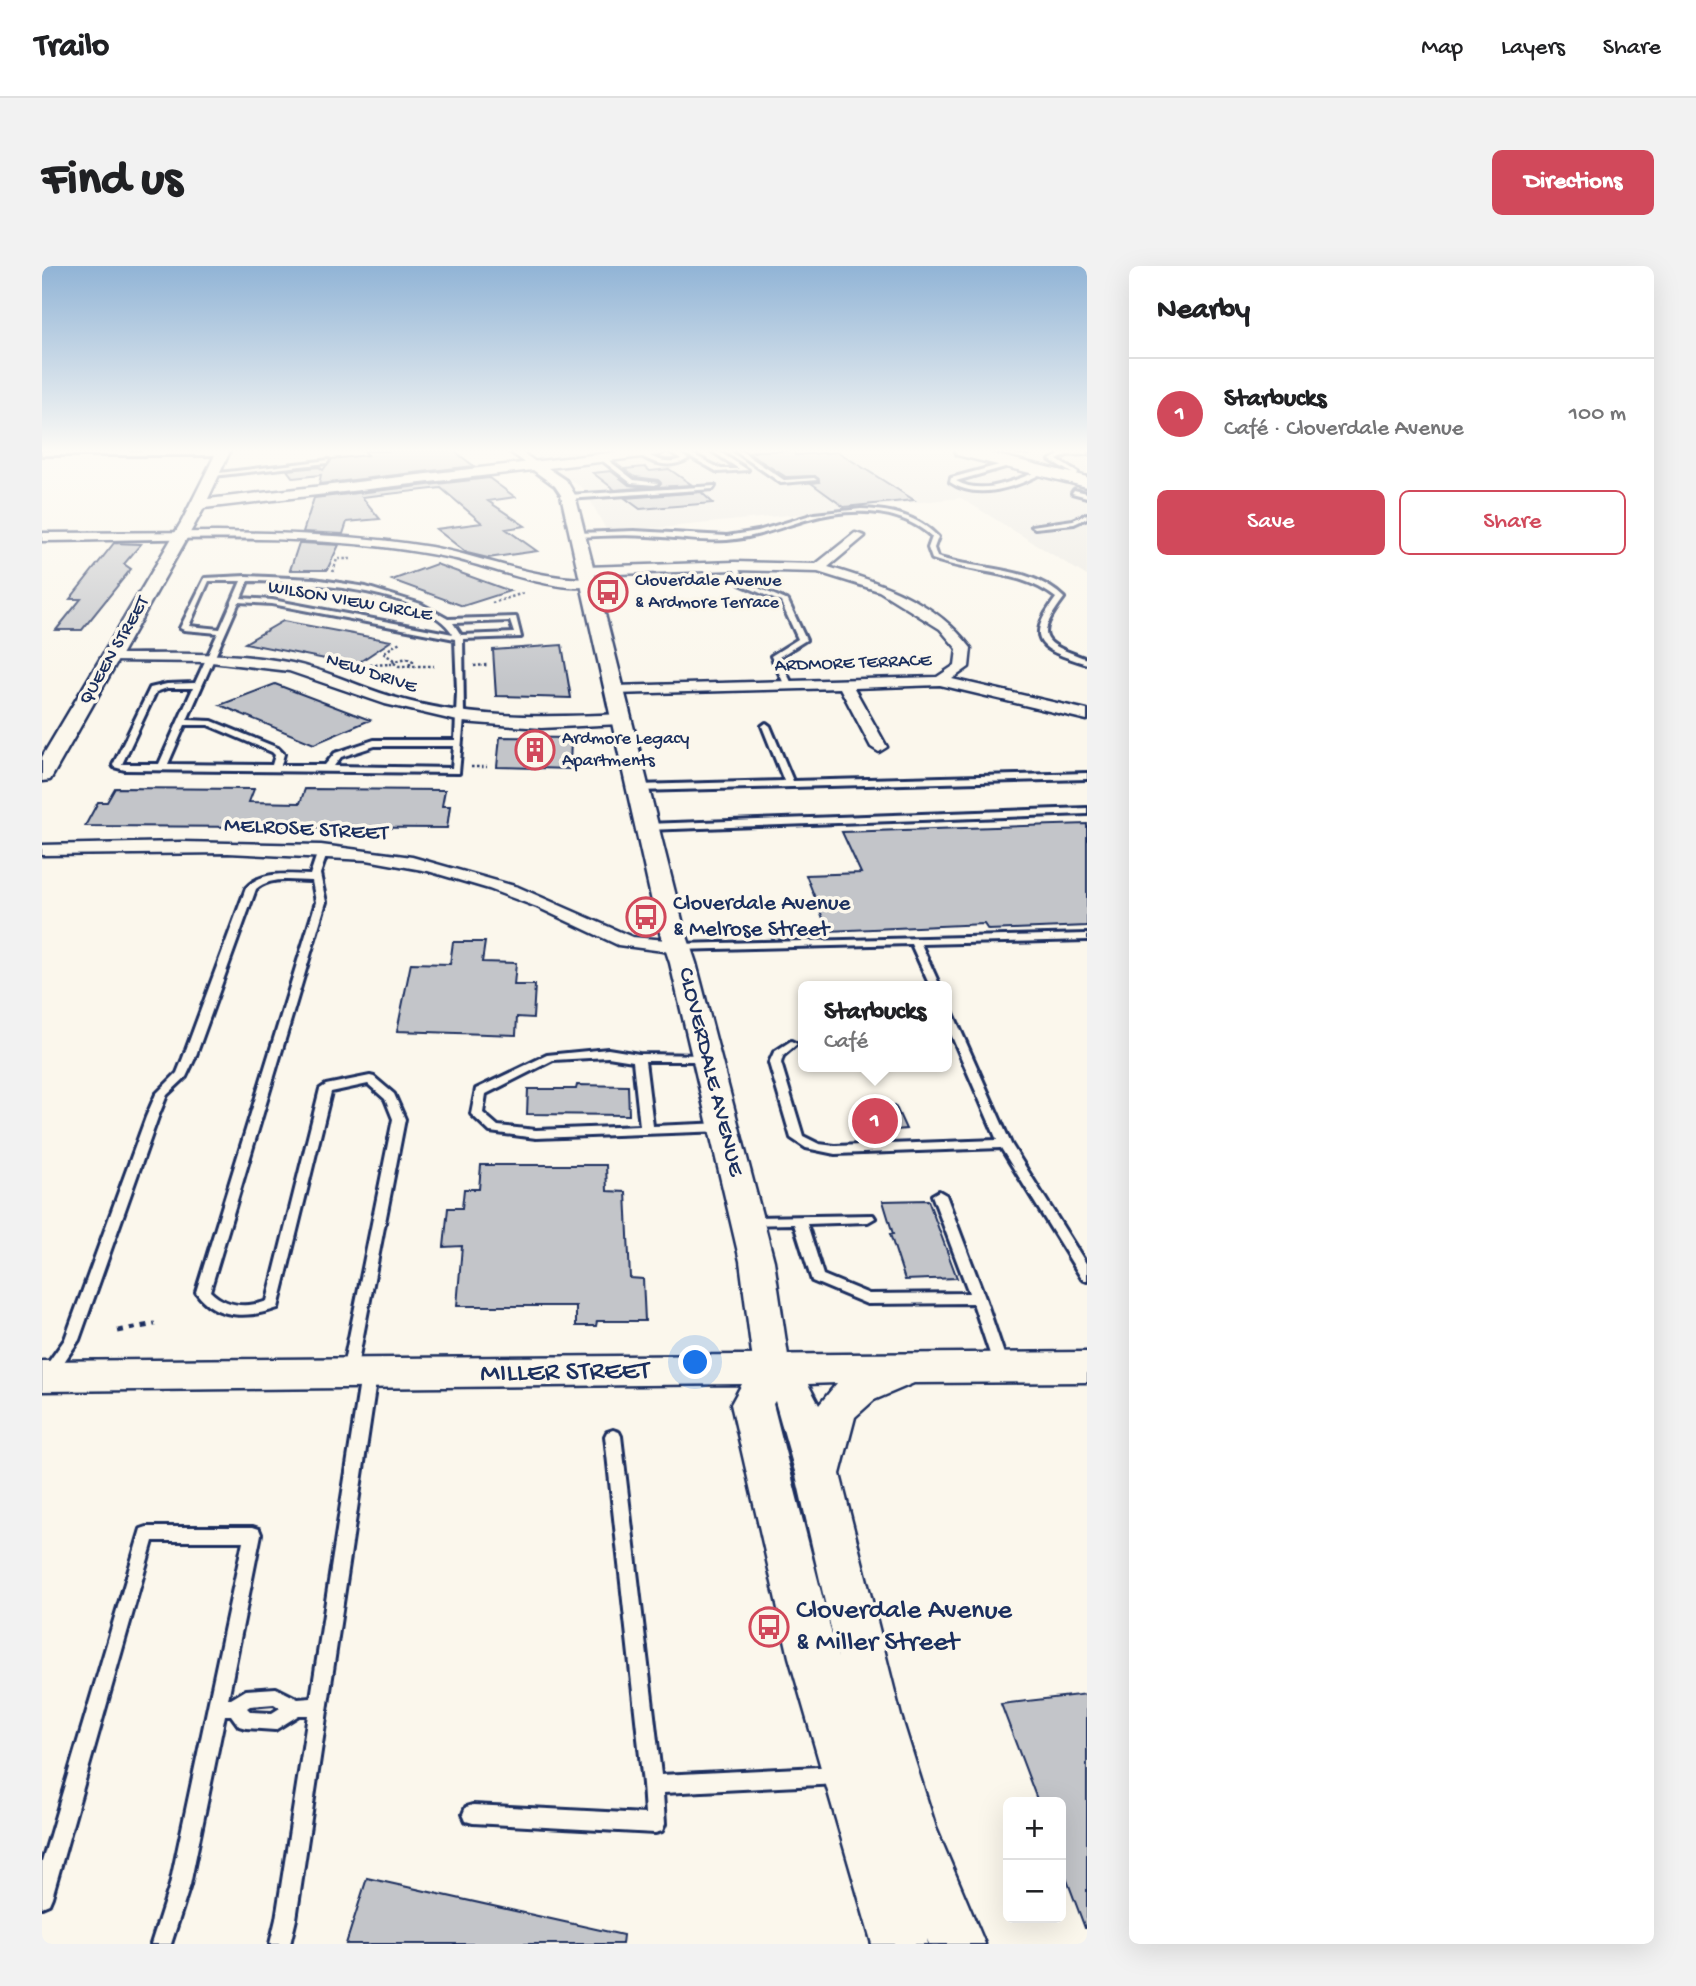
<!DOCTYPE html>
<meta charset="utf-8">
<style>
:root{--surface:#fff;--page:#f2f2f2;--text:#202124;--muted:#757577;--line:#e0e0e0;--accent:#d1495b}
body{margin:0;font-family:"Gochi Hand",sans-serif;background:var(--page);color:var(--text)}
.controls{position:absolute;right:21px;bottom:21px;display:grid;overflow:hidden;border-radius:10px;box-shadow:0 7px 28px #0002}
.controls button{width:63px;height:63px;display:grid;place-items:center;padding:0;border:0;border-bottom:2px solid var(--line);background:var(--surface);color:var(--text);font:35px sans-serif}
.you{position:absolute;left:654px;top:1097px;width:24px;height:24px;margin:-18px;border:5px solid #fff;border-radius:50%;background:#1a73e8;box-shadow:0 0 0 10px #1a73e833}
.badge{display:grid;place-items:center;width:46px;height:46px;border-radius:50%;background:var(--accent);color:#fff;font-size:23px;font-weight:700}
.pin{position:absolute;translate:-50% -50%;border:4px solid #fff;box-shadow:0 2px 7px #0006}
.popup{position:absolute;left:756px;top:715px;width:154px;height:91px;box-sizing:border-box;display:grid;place-content:center;border-radius:10px;background:var(--surface);filter:drop-shadow(0 2px 5px #0005);font-size:23px;white-space:nowrap;color:var(--muted)}
.popup b{font-size:26px;color:var(--text)}
.popup::after{content:'';position:absolute;left:50%;top:100%;margin-left:-14px;border:14px solid transparent;border-top-color:var(--surface)}
.list{margin:0;padding:0;list-style:none}
h2{display:flex;justify-content:space-between;align-items:center;height:91px;margin:0;padding:0 28px;font-size:30px}
h2 small{font-size:23px;font-weight:400;color:var(--muted)}
.list li{display:grid;grid-template-columns:46px 1fr auto;gap:21px;align-items:center;box-sizing:border-box;height:112px;padding:0 28px;border-top:2px solid var(--line)}
.list b{display:block;font-size:26px;white-space:nowrap}
.list p{margin:0;font-size:23px;white-space:nowrap;color:var(--muted)}
.list em{font-size:23px;font-style:normal;color:var(--muted)}
.actions{display:flex;gap:14px;padding:21px 28px}
.actions a{flex:1;padding:16px 0;border:2px solid var(--accent);border-radius:10px;text-align:center;font-size:24px;color:var(--accent)}
.actions .main{background:var(--accent);color:#fff}
.map{position:relative;flex:none;width:1045px;height:1678px;overflow:hidden;border-radius:10px}
header{display:flex;align-items:center;gap:42px;box-sizing:border-box;height:98px;padding:0 35px;background:var(--surface);border-bottom:2px solid var(--line)}
header strong{font-size:33px}
nav{display:flex;gap:38px;margin-inline-start:auto;font-size:24px}
.intro{display:flex;align-items:center;justify-content:space-between;box-sizing:border-box;height:168px;padding:0 42px}
h1{margin:0;font-size:49px}
.button{padding:18px 32px;border-radius:10px;background:var(--accent);color:#fff;font-size:24px;font-weight:700}
main{display:flex;gap:42px;padding:0 42px}
aside{flex:1;background:var(--surface);border-radius:10px;box-shadow:0 7px 28px #0002}
.map>svg:first-child{display:block}
.built{fill:#eae8e2}
.building{fill:#c3c5c9;stroke:#1b2f5e;stroke-width:2}
.lines{fill:none;stroke-linecap:round;stroke-linejoin:round}
.service-casing{stroke:#1b2f5e;stroke-width:6}
.minor-casing{stroke:#1b2f5e;stroke-width:5}
.tertiary-casing{stroke:#1b2f5e;stroke-width:5}
.secondary-casing{stroke:#1b2f5e;stroke-width:5}
.primary-casing{stroke:#1b2f5e;stroke-width:5}
.path-far1{stroke:#1b2f5e;stroke-width:2.5;stroke-dasharray:2.5 2.5;stroke-linecap:butt}
.path{stroke:#1b2f5e;stroke-width:5;stroke-dasharray:6 6;stroke-linecap:butt}
.service{fill:#fbf7ec;fill-rule:evenodd}
.minor{fill:#fbf7ec;fill-rule:evenodd}
.tertiary{fill:#fbf7ec;fill-rule:evenodd}
.secondary{fill:#fbf7ec;fill-rule:evenodd}
.primary{fill:#fbf7ec;fill-rule:evenodd}
.labels{text-anchor:middle;dominant-baseline:central;stroke-width:7;stroke-linejoin:round;paint-order:stroke}
.far-poi-label{font-size:19px;fill:#1b2f5e;stroke:#fbf7ec;text-anchor:start}
.far-street-label{font-size:19px;fill:#1b2f5e;stroke:#fbf7ec}
.street-label{font-size:23px;fill:#1b2f5e;stroke:#fbf7ec}
.poi-label{font-size:23px;fill:#1b2f5e;stroke:#fbf7ec;text-anchor:start}
.near-street-label{font-size:28px;fill:#1b2f5e;stroke:#fbf7ec}
.near-poi-label{font-size:28px;fill:#1b2f5e;stroke:#fbf7ec;text-anchor:start}
</style>
<header>
<strong>Trailo</strong>
<nav><a>Map</a><a>Layers</a><a>Share</a></nav>
</header>
<div class="intro"><h1>Find us</h1><a class="button">Directions</a></div>
<main>
<div class="map">
<svg width="1045" height="1678" viewBox="0 0 1045 1678">
<rect width="100%" height="100%" fill="#fbf7ec"/>
<filter id="ink" filterUnits="userSpaceOnUse"><feTurbulence type="fractalNoise" baseFrequency=".0143" numOctaves="2"/><feDisplacementMap in="SourceGraphic" scale="14" xChannelSelector="R" yChannelSelector="G"/><feConvolveMatrix kernelMatrix="1 2 1 2 8 2 1 2 1" color-interpolation-filters="sRGB"/></filter>
<g filter="url(#ink)">
<path class="built" d="M 487,185 L 1045,185 L 1045,310 L 919,232 L 566,267 L 542,223 Z"/>
<path class="building" d="M 322,185 L 412,185 L 432,200 L 277,218 L 279,209 L 251,212 L 245,204 L 277,201 L 281,204 L 289,193 L 326,189 Z
M 710,185 L 752,185 L 753,189 L 796,186 L 872,234 L 802,241 L 769,217 L 777,216 L 773,210 L 744,211 L 706,187 L 712,186 Z
M 603,201 L 608,205 L 627,203 L 650,219 L 615,221 L 619,217 L 616,214 L 593,211 L 582,203 Z
M 569,205 L 587,219 L 609,221 L 573,224 L 551,207 Z
M 447,212 L 473,231 L 446,235 L 483,260 L 464,263 L 495,285 L 446,292 L 425,287 L 394,263 L 440,257 L 399,222 L 320,231 L 338,253 L 305,256 L 301,268 L 261,266 L 272,232 Z
M 659,226 L 671,237 L 598,243 L 583,232 Z
M 72,277 L 99,278 L 82,298 L 89,303 L 40,364 L 14,364 L 39,333 L 28,333 Z
M 257,277 L 260,277 L 297,279 L 285,304 L 248,304 Z
M 394,298 L 468,325 L 421,340 L 350,314 Z
M 241,355 L 349,375 L 313,399 L 203,377 Z
M 520,379 L 529,432 L 454,430 L 451,384 Z
M 233,418 L 328,454 L 272,478 L 178,439 Z
M 458,471 L 529,472 L 528,503 L 455,501 Z
M 73,522 L 212,523 L 207,536 L 258,537 L 263,523 L 403,524 L 400,540 L 408,540 L 405,562 L 43,560 L 56,536 L 65,536 Z
M 1045,558 L 1045,660 L 946,664 L 942,658 L 786,665 L 764,609 L 819,607 L 800,566 Z
M 411,676 L 443,676 L 440,696 L 474,697 L 472,719 L 493,719 L 491,752 L 475,751 L 474,769 L 355,765 L 369,697 L 408,698 Z
M 535,819 L 586,820 L 587,849 L 485,848 L 486,823 L 534,823 Z
M 853,839 L 864,863 L 829,866 L 818,841 Z
M 439,899 L 564,899 L 565,925 L 584,926 L 588,1012 L 601,1013 L 603,1055 L 555,1055 L 554,1060 L 534,1060 L 534,1040 L 415,1040 L 420,980 L 402,981 L 406,942 L 420,942 L 422,923 L 437,923 Z
M 886,934 L 915,1012 L 863,1014 L 848,968 L 851,968 L 841,935 Z
M 1045,1428 L 1045,1662 L 1043,1662 L 1019,1598 L 1019,1536 L 996,1536 L 959,1438 Z
M 325,1612 L 581,1669 L 580,1678 L 304,1678 Z"/>
<g class="lines">
<g class="service-casing">
<path id="service" d="M 0,185 L 180,185 L 183,187 L 180,189 L 0,189 Z
M 598,185 C 612,192 623,199 639,193 L 627,185 L 633,185 L 646,193 C 629,203 610,198 595,187 Z
M 638,185 L 644,185 L 679,203 L 697,203 L 670,185 L 676,185 L 706,204 L 676,206 Z
M 693,185 L 699,185 L 742,214 L 772,212 L 775,214 L 739,217 Z
M 970,185 L 989,185 L 986,187 Z
M 1045,185 L 1045,188 L 1025,189 L 1015,194 L 1036,207 L 1032,214 L 1027,213 L 1031,208 L 1008,194 L 1022,186 Z
M 557,190 L 561,190 L 592,214 L 616,217 L 613,219 L 589,217 L 557,192 Z
M 287,194 L 285,197 L 171,210 L 168,208 Z
M 968,196 L 970,199 L 914,215 C 941,230 970,215 997,205 L 1002,206 C 976,221 935,235 908,216 L 909,212 Z
M 673,220 L 671,223 L 526,233 L 523,231 L 526,229 Z
M 1032,224 L 1045,227 L 1045,231 L 1030,227 Z
M 819,243 C 848,244 875,249 896,271 L 892,282 L 895,291 C 937,305 988,299 1022,332 C 991,373 1001,377 1045,393 L 1045,398 C 1000,384 980,377 1014,332 C 979,304 931,308 890,293 L 886,282 L 890,271 C 856,240 805,242 763,254 C 737,262 712,272 685,274 C 658,276 631,271 605,270 C 581,268 558,270 535,271 L 532,269 L 535,267 L 592,265 L 685,270 L 716,265 L 772,248 Z
M 1045,248 L 1045,252 L 1032,258 L 993,262 L 990,260 L 1031,254 Z
M 691,299 L 695,299 L 703,316 L 746,335 L 764,374 L 737,391 L 751,420 L 750,422 L 743,420 L 729,390 L 756,373 L 739,336 L 698,318 Z
M 204,310 L 272,313 L 324,321 L 379,338 L 406,353 L 474,351 L 479,371 L 421,373 L 422,452 L 417,507 L 83,504 L 72,501 L 71,499 L 108,422 L 125,418 L 153,417 L 176,367 L 142,364 L 138,362 L 163,312 ZM 167,315 L 199,315 L 178,363 L 147,360 ZM 206,315 C 255,315 384,323 411,368 L 230,334 L 199,332 ZM 197,336 L 230,338 L 413,373 L 415,425 L 413,474 L 332,474 L 293,487 L 283,499 L 239,499 L 242,488 L 236,482 L 170,455 L 145,454 ZM 468,355 L 472,367 L 419,369 L 411,357 ZM 125,422 L 151,422 L 117,498 L 80,498 L 114,426 ZM 143,459 L 166,459 L 230,486 L 233,489 L 230,499 L 126,498 ZM 333,480 L 412,480 L 410,502 L 292,500 L 299,491 Z
M 724,457 L 728,460 L 751,515 L 1045,507 L 1045,513 L 595,525 L 590,522 L 595,519 L 742,515 L 720,460 Z
M 1045,542 L 1045,548 L 604,564 L 599,561 L 604,558 Z
M 281,582 L 286,585 L 278,608 L 284,636 L 168,1025 C 184,1041 205,1042 225,1035 L 278,823 L 284,819 L 328,810 L 332,811 L 352,828 L 363,853 L 314,1106 L 312,1110 L 307,1112 L 302,1110 L 300,1106 L 351,853 L 343,833 L 326,818 L 289,826 L 236,1042 C 208,1052 173,1054 154,1026 L 274,636 L 270,615 C 251,615 229,610 214,623 L 153,792 L 144,811 L 125,829 L 116,851 L 37,1074 L 11,1112 L 6,1114 L 1,1112 L 1,1104 L 23,1073 L 104,851 L 114,828 L 135,807 L 141,792 L 204,622 C 220,604 246,609 268,609 L 276,585 Z
M 1045,668 L 1045,674 L 879,678 L 898,720 L 888,720 L 869,678 L 636,684 L 631,681 L 636,678 Z
M 905,744 L 911,747 L 969,878 L 1045,999 L 1045,1015 L 1040,1013 L 959,882 L 793,888 L 764,882 L 749,872 L 727,797 L 732,786 L 749,775 L 755,778 L 741,790 L 739,797 L 761,870 L 777,878 L 793,880 L 955,874 L 905,759 Z
M 566,783 L 597,788 L 668,789 L 670,791 L 668,793 L 664,795 L 603,795 L 611,860 L 682,857 L 688,861 L 682,865 L 494,872 L 448,866 L 429,848 L 434,823 L 505,789 ZM 566,791 L 591,795 L 598,860 L 494,864 L 456,860 L 441,847 L 444,828 L 511,794 Z
M 897,925 L 904,929 L 943,1032 L 966,1100 L 964,1104 L 959,1105 L 954,1104 L 952,1100 L 931,1037 L 825,1038 L 770,1015 L 752,958 L 706,959 L 701,958 L 699,955 L 701,952 L 706,951 L 831,949 L 833,952 L 826,956 L 765,958 L 781,1009 L 827,1028 L 927,1027 L 890,929 Z
M 327,1103 L 332,1105 L 335,1109 L 254,1653 L 248,1678 L 228,1678 L 234,1653 L 266,1449 L 257,1449 L 233,1464 L 204,1462 L 197,1460 L 189,1449 L 183,1449 L 148,1619 L 129,1678 L 109,1678 L 128,1619 L 201,1275 L 111,1275 L 10,1631 L 7,1638 L 0,1641 L 0,1596 L 99,1263 L 105,1261 L 211,1261 L 217,1263 L 219,1268 L 186,1433 L 189,1433 L 204,1424 L 234,1422 L 256,1433 L 269,1432 L 319,1109 L 322,1105 ZM 232,1438 L 238,1442 L 230,1447 L 209,1446 L 205,1442 L 208,1440 Z
M 571,1164 L 577,1166 L 579,1170 L 619,1509 L 797,1500 L 804,1503 L 807,1509 L 804,1515 L 797,1518 L 621,1527 L 623,1558 L 620,1565 L 613,1567 L 431,1557 L 424,1555 L 421,1548 L 424,1541 L 431,1539 L 603,1548 L 601,1518 L 563,1170 L 565,1166 Z"/>
</g>
<g class="minor-casing">
<path id="minor" d="M 467,185 L 478,185 L 498,199 L 489,201 Z
M 175,266 C 246,267 318,269 389,281 C 442,291 492,313 546,313 L 552,317 C 533,333 440,299 414,293 C 279,264 137,274 0,275 L 0,267 Z
M 813,267 L 823,270 L 786,301 C 840,317 894,335 929,382 L 927,401 L 910,413 L 1045,444 L 1045,454 L 898,419 L 812,422 L 845,481 L 837,486 L 829,481 L 798,422 L 572,428 L 565,424 L 572,420 L 895,411 L 913,399 L 915,383 L 898,363 L 837,325 L 776,306 L 693,304 L 544,309 L 538,305 L 544,301 L 693,296 L 774,298 Z
M 69,388 C 129,388 191,385 250,397 C 284,404 317,421 351,431 C 425,453 501,452 578,448 L 586,453 L 578,458 L 499,462 L 420,456 L 343,438 L 247,405 L 169,396 L 64,395 L 62,392 Z
M 139,576 L 279,579 L 370,591 L 476,621 L 590,671 L 636,675 L 643,677 L 646,681 L 643,685 L 636,687 L 576,679 L 495,641 L 447,623 L 386,605 L 325,594 L 186,587 L 0,589 L 0,579 Z"/>
</g>
<g class="tertiary-casing">
<path id="tertiary" d="M 175,185 L 188,185 L 166,233 L 585,185 L 624,185 L 617,189 L 506,202 L 524,214 L 533,229 L 641,658 L 654,697 L 732,995 L 748,1103 L 743,1112 L 730,1116 L 717,1112 L 712,1103 L 698,995 L 628,697 L 615,658 L 519,229 L 513,220 L 491,204 L 162,242 L 11,509 L 8,514 L 0,515 L 0,491 L 140,255 Z"/>
</g>
<g class="secondary-casing">
<path id="secondary" d="M 1045,1086 L 1045,1116 L 872,1117 L 832,1134 L 813,1151 L 798,1208 L 859,1450 L 894,1562 L 943,1678 L 887,1678 L 885,1673 L 886,1678 L 830,1678 L 747,1391 L 689,1138 L 700,1118 L 0,1125 L 0,1095 ZM 795,1117 L 777,1139 L 766,1118 ZM 733,1135 L 754,1209 L 796,1393 L 731,1138 Z"/>
</g>
<g class="primary-casing">
<path id="primary" d="M 913,185 L 939,185 L 1045,211 L 1045,221 L 915,189 Z"/>
</g>
<path class="path-far1" d="M 291,306 L 295,293 L 309,293
M 450,337 L 482,327
M 352,394 L 341,387 L 358,376
M 367,399 L 371,395 L 365,392 L 350,396 L 357,400 L 392,400
M 308,400 L 350,398
M 432,400 L 445,399
M 429,501 L 445,501"/>
<path class="path" d="M 76,1065 L 113,1058"/>
<use href="#service" class="service"/>
<use href="#minor" class="minor"/>
<use href="#tertiary" class="tertiary"/>
<use href="#secondary" class="secondary"/>
<use href="#primary" class="primary"/>
</g>
</g>
<linearGradient id="sky" x2="0" y2="1"><stop stop-color="#91b4d6"/><stop offset="0.44" stop-color="#fdfbf6"/><stop offset="1" stop-color="#fdfbf6" stop-opacity="0"/></linearGradient>
<rect width="1045" height="420" fill="url(#sky)"/>
<defs>
<g id="bus-ring" transform="scale(2.0125)"><circle r="9.5" fill="#fbf7ec" stroke="#d1495b" stroke-width="1.5"/><path d="M-5-6H5V4H4V6H2V4H-2V6H-4V4H-5ZM-3.5-4V0h7V-4ZM-3.5 1.2v1.5H-2V1.2ZM2 1.2v1.5H3.5V1.2Z" fill="#d1495b"/></g>
<g id="building-ring" transform="scale(2.0125)"><circle r="9.5" fill="#fbf7ec" stroke="#d1495b" stroke-width="1.5"/><path d="M-4-6H4V6H1V3H-1V6H-4ZM-2.5-4.3h1.7v1.8h-1.7ZM.8-4.3h1.7v1.8H.8ZM-2.5-1h1.7V.8h-1.7ZM.8-1h1.7V.8H.8Z" fill="#d1495b"/></g>
</defs>
<g fill-rule="evenodd">
<use href="#bus-ring" x="566" y="326"/>
<use href="#building-ring" x="493" y="484"/>
<use href="#bus-ring" x="604" y="651"/>
<use href="#bus-ring" x="727" y="1361"/>
</g>
<g class="labels">
<g class="far-poi-label">
<text x="593" y="315">Cloverdale Avenue<tspan x="593" dy="22">&amp; Ardmore Terrace</tspan></text>
<text x="520" y="473">Ardmore Legacy<tspan x="520" dy="22">Apartments</tspan></text>
</g>
<g class="far-street-label">
<text transform="translate(308 336) rotate(10)">WILSON VIEW CIRCLE</text>
<text transform="translate(73 385) rotate(-60)">QUEEN STREET</text>
<text transform="translate(811 398) rotate(-2)">ARDMORE TERRACE</text>
<text transform="translate(329 408) rotate(18)">NEW DRIVE</text>
</g>
<g class="street-label">
<text transform="translate(264 564) rotate(3)">MELROSE STREET</text>
<text transform="translate(668 806) rotate(76)">CLOVERDALE AVENUE</text>
</g>
<g class="poi-label">
<text x="631" y="638">Cloverdale Avenue<tspan x="631" dy="26">&amp; Melrose Street</tspan></text>
</g>
<g class="near-street-label">
<text transform="translate(523 1107) rotate(-1)">MILLER STREET</text>
</g>
<g class="near-poi-label">
<text x="754" y="1345">Cloverdale Avenue<tspan x="754" dy="32">&amp; Miller Street</tspan></text>
</g>
</g>
</svg>
<div class="controls">
<button>+</button>
<button>−</button>
</div>
<div class="you"></div>
<div class="pin badge" style="left:833px;top:855px">1</div>
<div class="popup"><b>Starbucks</b>Café</div>
</div>
<aside>
<h2>Nearby<small></small></h2>
<ul class="list">
<li><span class="badge">1</span><div><b>Starbucks</b><p>Café · Cloverdale Avenue</p></div><em>100 m</em></li>
</ul>
<div class="actions"><a class="main">Save</a><a>Share</a></div>
</aside>
</main>
